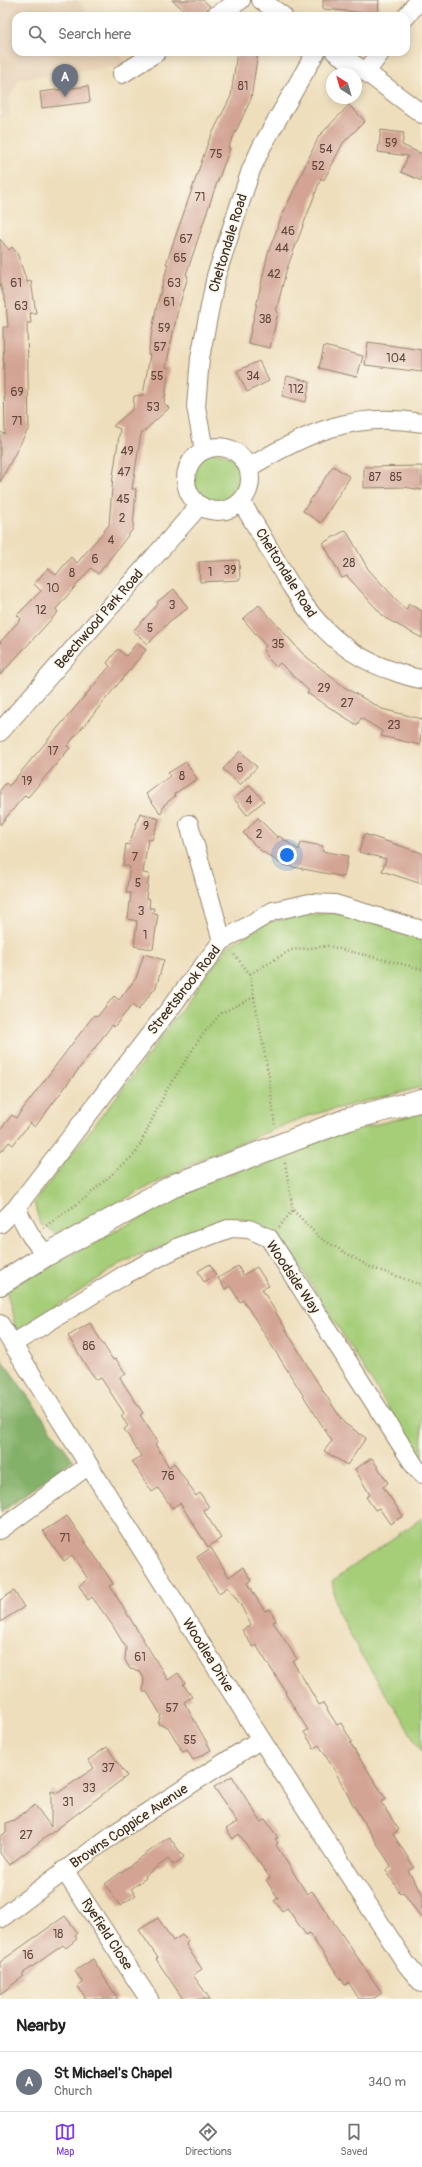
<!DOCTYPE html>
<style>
:root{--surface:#fff;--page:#f6f6f6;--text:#222;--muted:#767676;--line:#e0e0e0;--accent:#7c3aed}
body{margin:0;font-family:Pangolin,sans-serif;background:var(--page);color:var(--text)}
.compass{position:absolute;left:326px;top:68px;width:36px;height:36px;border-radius:50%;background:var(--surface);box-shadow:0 2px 10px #0003;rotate:323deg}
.you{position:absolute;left:287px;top:855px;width:14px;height:14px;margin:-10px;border:3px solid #fff;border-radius:50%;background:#1a73e8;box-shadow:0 0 0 6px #1a73e833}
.badge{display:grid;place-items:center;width:26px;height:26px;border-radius:50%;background:var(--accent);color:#fff;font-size:13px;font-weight:700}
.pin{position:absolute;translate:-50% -33px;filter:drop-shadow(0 1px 2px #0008)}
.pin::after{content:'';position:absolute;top:21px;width:14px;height:12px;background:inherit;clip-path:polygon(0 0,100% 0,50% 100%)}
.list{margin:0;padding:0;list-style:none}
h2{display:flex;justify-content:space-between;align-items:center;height:52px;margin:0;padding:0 16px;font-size:17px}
h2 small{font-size:13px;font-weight:400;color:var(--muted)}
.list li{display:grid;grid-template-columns:26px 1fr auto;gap:12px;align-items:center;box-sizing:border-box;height:60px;padding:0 16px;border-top:1px solid var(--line)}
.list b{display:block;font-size:15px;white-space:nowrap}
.list p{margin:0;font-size:13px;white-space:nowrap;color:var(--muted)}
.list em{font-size:13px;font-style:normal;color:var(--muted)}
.icon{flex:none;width:22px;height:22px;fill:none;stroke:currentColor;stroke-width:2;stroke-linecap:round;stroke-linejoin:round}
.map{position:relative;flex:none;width:422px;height:1999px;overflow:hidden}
.search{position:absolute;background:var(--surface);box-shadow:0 2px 10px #0003;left:12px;right:12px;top:12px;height:44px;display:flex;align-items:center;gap:10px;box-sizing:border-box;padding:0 14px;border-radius:12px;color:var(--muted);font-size:15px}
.sheet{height:112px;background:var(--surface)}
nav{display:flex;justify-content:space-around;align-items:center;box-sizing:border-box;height:56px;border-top:1px solid var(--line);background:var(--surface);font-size:11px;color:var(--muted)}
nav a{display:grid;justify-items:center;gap:2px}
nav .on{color:var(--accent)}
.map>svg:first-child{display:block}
.built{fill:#e6d0b5}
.green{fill:#a6ce79;stroke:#707c4c}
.forest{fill:#84b169;stroke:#606e44}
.building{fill:#d3a494}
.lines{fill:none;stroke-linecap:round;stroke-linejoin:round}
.minor-casing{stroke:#94846d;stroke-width:20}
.major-casing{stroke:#94846d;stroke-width:24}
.path{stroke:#94846d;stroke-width:2.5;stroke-dasharray:1 3;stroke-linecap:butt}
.minor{stroke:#fff;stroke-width:18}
.major{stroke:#fff;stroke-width:22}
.labels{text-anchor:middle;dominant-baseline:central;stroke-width:3;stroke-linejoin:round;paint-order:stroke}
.number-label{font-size:12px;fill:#61483c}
.street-label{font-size:14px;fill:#3b2a1e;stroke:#fbf7ec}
</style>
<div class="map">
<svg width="422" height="1999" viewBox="0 0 422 1999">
<rect width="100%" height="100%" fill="#fbf7ec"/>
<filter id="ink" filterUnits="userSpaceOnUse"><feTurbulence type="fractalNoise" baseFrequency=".025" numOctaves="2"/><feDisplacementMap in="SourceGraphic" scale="8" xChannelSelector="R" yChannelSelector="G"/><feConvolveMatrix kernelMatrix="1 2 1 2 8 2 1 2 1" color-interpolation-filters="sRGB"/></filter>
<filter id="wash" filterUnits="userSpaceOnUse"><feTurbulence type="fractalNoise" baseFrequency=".012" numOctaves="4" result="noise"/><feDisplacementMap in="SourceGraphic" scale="16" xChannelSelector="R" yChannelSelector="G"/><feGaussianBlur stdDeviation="0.9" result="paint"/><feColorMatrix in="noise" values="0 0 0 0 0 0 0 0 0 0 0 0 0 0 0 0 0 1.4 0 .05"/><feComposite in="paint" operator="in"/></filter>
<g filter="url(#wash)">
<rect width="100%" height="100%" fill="#eedebc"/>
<path class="built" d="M 0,0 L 78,0 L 90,16 L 16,16 L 16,52 L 118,52 L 128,65 L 19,79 L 9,98 L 10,115 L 0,118 Z"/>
<path class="green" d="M191 478a25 25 0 1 1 50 0a25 25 0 1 1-50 0Z
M 332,913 L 355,916 L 422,938 L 422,1087 L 307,1116 L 208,1156 L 57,1234 L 40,1224 L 34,1202 L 131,1078 L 228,946 L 269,922 L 303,915 Z
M 422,1113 L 422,1462 L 287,1245 L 252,1223 L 217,1223 L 120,1264 L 17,1333 L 6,1290 L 205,1183 L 337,1134 Z
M 422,1518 L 422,1752 L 359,1651 L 337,1610 L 332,1581 Z"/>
<path class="forest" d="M 0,1357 L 73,1460 L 0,1513 Z"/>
<g id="blocks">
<path class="building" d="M 172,0 L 203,0 L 210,6 L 201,16 L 191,16 Z
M 323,0 L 379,0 L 378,14 L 323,9 Z
M 237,52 L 258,52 L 251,99 L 228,148 L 230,148 L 214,191 L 186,275 L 188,276 L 177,314 L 166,367 L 169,368 L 164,403 L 169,408 L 141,434 L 132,489 L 136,489 L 133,529 L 98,574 L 91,568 L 56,609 L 58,612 L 0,675 L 0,642 L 21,619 L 17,615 L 41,591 L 34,584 L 48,568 L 56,575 L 71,557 L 77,563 L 109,525 L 113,476 L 120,429 L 113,426 L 133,409 L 134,396 L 143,395 L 150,355 L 148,354 L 156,309 L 168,264 L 166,264 L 209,140 L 231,96 Z
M 88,86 L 90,102 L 42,108 L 40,92 Z
M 349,105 L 365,121 L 343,143 L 324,180 L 321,178 L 286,271 L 276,312 L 278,312 L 270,348 L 248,343 L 268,253 L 281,218 L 319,136 Z
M 381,130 L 404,133 L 402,145 L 422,154 L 422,181 L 401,172 L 408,156 L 378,152 Z
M 0,239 L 9,250 L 12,247 L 17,253 L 27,282 L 31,281 L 36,313 L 30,313 L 31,323 L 27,323 L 29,431 L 27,431 L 0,482 L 0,432 L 5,434 L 3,327 L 8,327 L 6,303 L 0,284 Z
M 368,342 L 422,350 L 422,372 L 365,365 Z
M 324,346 L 363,356 L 357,377 L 319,368 Z
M 259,361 L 269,381 L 247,392 L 237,371 Z
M 287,376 L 310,382 L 306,402 L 282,396 Z
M 333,466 L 350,477 L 321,523 L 303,511 Z
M 422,466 L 422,490 L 404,487 L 364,488 L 364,467 Z
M 346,530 L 368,569 L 406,610 L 409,604 L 422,611 L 422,638 L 385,618 L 347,576 L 342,578 L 323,543 Z
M 239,560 L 240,580 L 200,582 L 199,562 Z
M 174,589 L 188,608 L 170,621 L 148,644 L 133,631 L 158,604 L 157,602 Z
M 259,605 L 303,654 L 344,687 L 382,709 L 422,719 L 420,745 L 381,736 L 382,731 L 361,718 L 357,725 L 307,693 L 309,691 L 280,663 L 276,667 L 266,656 L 266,654 L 263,649 L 266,646 L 243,619 Z
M 137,643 L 146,650 L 67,746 L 70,748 L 28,797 L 25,795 L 0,825 L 0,790 L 6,783 L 9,786 L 110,666 L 107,663 L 118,649 L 126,656 Z
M 240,751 L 257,767 L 240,785 L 223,769 Z
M 186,762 L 197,779 L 174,794 L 175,796 L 164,805 L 161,814 L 146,794 L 170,776 L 168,773 Z
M 250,785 L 264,801 L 247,815 L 234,799 Z
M 140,813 L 159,819 L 152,840 L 148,839 L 143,873 L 149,874 L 146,898 L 150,899 L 149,908 L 154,908 L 153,913 L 158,914 L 153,949 L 134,946 L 137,921 L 128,919 L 131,893 L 126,893 L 130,867 L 123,865 L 126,844 L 129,845 Z
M 258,818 L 278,838 L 279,836 L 299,850 L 301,842 L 323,846 L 322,851 L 348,856 L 344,877 L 283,865 L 260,850 L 243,833 Z
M 364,834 L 422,853 L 422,884 L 382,871 L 386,859 L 359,852 Z
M 144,954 L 164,960 L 156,987 L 138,1010 L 132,1005 L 114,1027 L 112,1025 L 35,1127 L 30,1123 L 13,1145 L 9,1142 L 0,1153 L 0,1130 L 12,1115 L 16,1118 L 94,1015 L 97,1017 L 114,996 L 119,1000 L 136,978 Z
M 210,1264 L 216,1275 L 204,1282 L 198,1271 Z
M 238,1266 L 243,1275 L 257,1267 L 269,1286 L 262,1289 L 314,1377 L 344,1423 L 366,1438 L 347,1465 L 324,1451 L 332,1441 L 243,1300 L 240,1302 L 230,1286 L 225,1289 L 218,1278 Z
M 90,1323 L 113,1360 L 116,1359 L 126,1374 L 120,1377 L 123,1383 L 143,1413 L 140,1415 L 158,1442 L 155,1444 L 169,1467 L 174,1463 L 196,1496 L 200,1493 L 209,1507 L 203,1510 L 221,1538 L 208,1547 L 180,1503 L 172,1508 L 158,1488 L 152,1492 L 132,1461 L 141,1456 L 124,1429 L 128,1426 L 121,1416 L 124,1413 L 101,1378 L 97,1380 L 88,1369 L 68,1336 Z
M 372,1458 L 388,1483 L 383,1487 L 403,1516 L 390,1524 L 379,1508 L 375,1510 L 366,1497 L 370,1495 L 355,1469 Z
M 67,1516 L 101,1565 L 113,1584 L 110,1586 L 168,1680 L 178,1673 L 185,1683 L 183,1684 L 192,1697 L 184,1702 L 211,1750 L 193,1760 L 187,1750 L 183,1752 L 168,1727 L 158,1724 L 161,1715 L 147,1692 L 143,1692 L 144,1679 L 140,1671 L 130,1669 L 125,1660 L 126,1648 L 113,1626 L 92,1597 L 88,1600 L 79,1585 L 88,1579 L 72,1555 L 64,1561 L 43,1531 Z
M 211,1548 L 229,1577 L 243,1567 L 252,1580 L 248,1583 L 258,1601 L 265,1611 L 270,1609 L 276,1621 L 273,1622 L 297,1659 L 293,1662 L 303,1678 L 319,1705 L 323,1703 L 337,1725 L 341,1723 L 352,1742 L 350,1743 L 386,1799 L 381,1802 L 399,1830 L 393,1834 L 414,1867 L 408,1871 L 422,1893 L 422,1919 L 403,1892 L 400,1893 L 386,1870 L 391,1866 L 352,1803 L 335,1771 L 319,1745 L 314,1748 L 304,1732 L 308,1730 L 285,1693 L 286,1692 L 256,1645 L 253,1647 L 242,1630 L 251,1625 L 240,1604 L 228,1587 L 219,1593 L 207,1576 L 197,1557 Z
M 14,1591 L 24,1607 L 0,1622 L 0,1600 Z
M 107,1747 L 127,1776 L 9,1865 L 0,1853 L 0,1837 L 6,1832 L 6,1823 L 14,1820 L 35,1805 L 51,1827 L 51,1791 L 58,1793 L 94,1768 L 88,1760 Z
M 232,1776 L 261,1822 L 265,1819 L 278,1838 L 275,1839 L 278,1843 L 276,1845 L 307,1894 L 312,1891 L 382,1993 L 373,1999 L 359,1999 L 349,1983 L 345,1985 L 309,1933 L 306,1935 L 287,1908 L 282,1911 L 274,1901 L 278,1898 L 266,1880 L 270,1878 L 239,1834 L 233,1839 L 226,1829 L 237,1822 L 214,1787 Z
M 169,1837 L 184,1857 L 173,1865 L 168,1859 L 145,1876 L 146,1878 L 131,1889 L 136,1895 L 120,1906 L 105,1884 Z
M 65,1916 L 78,1933 L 75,1936 L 77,1939 L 66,1948 L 63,1945 L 22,1974 L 24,1976 L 0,1994 L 0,1962 Z
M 158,1918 L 173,1941 L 182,1935 L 188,1941 L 186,1945 L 202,1969 L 193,1975 L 210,1999 L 183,1999 L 156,1959 L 158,1958 L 139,1930 Z
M 93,1959 L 107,1982 L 118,1999 L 86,1999 L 78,1986 L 83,1983 L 75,1971 Z"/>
</g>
</g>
<g filter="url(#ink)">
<use href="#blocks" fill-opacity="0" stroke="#94846d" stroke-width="1"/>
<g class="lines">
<g class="minor-casing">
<path id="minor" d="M 261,0 L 283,16
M 215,16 L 241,0
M 406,17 L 419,0
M 335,52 L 366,72 L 422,114
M 366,72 L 381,52
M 122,74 L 157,52
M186 479a32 32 0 1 1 64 0a32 32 0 1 1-64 0Z
M 204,450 L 196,407 L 200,358 L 216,276 L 251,170 L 262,146 L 316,52
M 248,468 C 306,433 353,411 422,423
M 241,502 C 286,570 308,644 393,671 C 402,674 412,678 422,679
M 0,732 L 199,506
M 189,824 L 222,941
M 16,1208 L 31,1236 L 46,1255
M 0,1224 L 16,1208 L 222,941 L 273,911 L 310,903 L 335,904 L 422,930
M 0,1324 L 261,1739 L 407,1965 L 422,1983
M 14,1343 L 126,1274 L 179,1247 L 231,1228 L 249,1229 L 269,1238 L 416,1468 L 422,1474
M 0,1530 L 89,1465
M 64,1870 L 149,1999
M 0,1919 L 115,1833 L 261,1739"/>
</g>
<g class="major-casing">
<path id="major" d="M 0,1284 L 46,1255 L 177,1184 L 349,1119 L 422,1100"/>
</g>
<path class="path" d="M 250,974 L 291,950 L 328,946 L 422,969
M 254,997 L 269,1077 L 275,1127
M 285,1163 L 293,1210 L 320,1238 L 370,1267 L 422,1285
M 279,1227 L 293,1210
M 43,1228 L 84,1199 L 136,1153 L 166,1091 L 200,1038 L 221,1013 L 254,997 L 250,974 L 233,953"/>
<use href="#minor" class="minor"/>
<use href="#major" class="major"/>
</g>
</g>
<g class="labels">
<g class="number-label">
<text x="243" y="86">81</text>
<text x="391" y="143">59</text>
<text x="326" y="149">54</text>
<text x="216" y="154">75</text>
<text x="318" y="166">52</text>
<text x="200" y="197">71</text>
<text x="288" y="231">46</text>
<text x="186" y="239">67</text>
<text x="282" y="248">44</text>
<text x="180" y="258">65</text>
<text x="274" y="274">42</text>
<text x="16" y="283">61</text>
<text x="174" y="283">63</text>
<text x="169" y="302">61</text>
<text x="21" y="306">63</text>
<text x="265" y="319">38</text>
<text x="164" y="328">59</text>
<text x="160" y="347">57</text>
<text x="396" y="358">104</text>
<text x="157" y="376">55</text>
<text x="253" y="376">34</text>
<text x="296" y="389">112</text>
<text x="17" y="392">69</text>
<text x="153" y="407">53</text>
<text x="17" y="421">71</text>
<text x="127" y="451">49</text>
<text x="124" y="472">47</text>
<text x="375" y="477">87</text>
<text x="396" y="477">85</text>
<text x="123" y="499">45</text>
<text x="122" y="518">2</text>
<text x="111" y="540">4</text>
<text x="95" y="559">6</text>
<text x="349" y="563">28</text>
<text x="230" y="570">39</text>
<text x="210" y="572">1</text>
<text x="72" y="573">8</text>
<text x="53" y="588">10</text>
<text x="172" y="605">3</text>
<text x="41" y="610">12</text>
<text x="150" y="628">5</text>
<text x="278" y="644">35</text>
<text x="324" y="688">29</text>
<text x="347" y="703">27</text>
<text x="394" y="725">23</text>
<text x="53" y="751">17</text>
<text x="240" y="768">6</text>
<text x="182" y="776">8</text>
<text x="27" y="781">19</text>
<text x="249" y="800">4</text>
<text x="146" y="826">9</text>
<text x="259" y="834">2</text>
<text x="135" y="857">7</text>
<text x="138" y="883">5</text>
<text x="141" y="911">3</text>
<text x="145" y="935">1</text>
<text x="89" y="1346">86</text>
<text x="168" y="1476">76</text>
<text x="65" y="1538">71</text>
<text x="140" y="1657">61</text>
<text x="172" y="1708">57</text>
<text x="190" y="1740">55</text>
<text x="108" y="1768">37</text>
<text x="89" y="1788">33</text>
<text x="68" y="1802">31</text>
<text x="26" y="1835">27</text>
<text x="58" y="1934">18</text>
<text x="28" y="1955">16</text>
</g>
<g class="street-label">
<text transform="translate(228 243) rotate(-73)">Cheltondale Road</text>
<text transform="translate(286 573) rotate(58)">Cheltondale Road</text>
<text transform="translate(99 619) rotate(-49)">Beechwood Park Road</text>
<text transform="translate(184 990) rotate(-52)">Streetsbrook Road</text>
<text transform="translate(293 1277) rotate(56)">Woodside Way</text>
<text transform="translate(208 1655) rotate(58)">Woodlea Drive</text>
<text transform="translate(129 1826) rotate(-34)">Browns Coppice Avenue</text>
<text transform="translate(107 1934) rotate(57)">Ryefield Close</text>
</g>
</g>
</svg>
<svg class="compass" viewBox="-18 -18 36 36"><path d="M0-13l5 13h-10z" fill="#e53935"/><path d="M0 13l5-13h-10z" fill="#767676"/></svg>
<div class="you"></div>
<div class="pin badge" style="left:65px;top:97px;background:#6b7280">A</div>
<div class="search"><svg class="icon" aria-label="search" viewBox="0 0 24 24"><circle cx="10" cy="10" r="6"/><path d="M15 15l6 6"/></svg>Search here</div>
</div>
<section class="sheet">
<h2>Nearby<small></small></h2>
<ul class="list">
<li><span class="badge" style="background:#6b7280">A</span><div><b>St Michael's Chapel</b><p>Church</p></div><em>340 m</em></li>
</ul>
</section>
<nav>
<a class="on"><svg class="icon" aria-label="map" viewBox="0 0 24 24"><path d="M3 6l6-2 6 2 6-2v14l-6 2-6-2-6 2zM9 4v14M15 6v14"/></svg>Map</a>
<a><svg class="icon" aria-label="directions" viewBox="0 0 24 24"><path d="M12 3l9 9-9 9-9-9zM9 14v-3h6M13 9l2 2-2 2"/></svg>Directions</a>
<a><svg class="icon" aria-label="saved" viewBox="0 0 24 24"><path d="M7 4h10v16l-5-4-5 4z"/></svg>Saved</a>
</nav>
